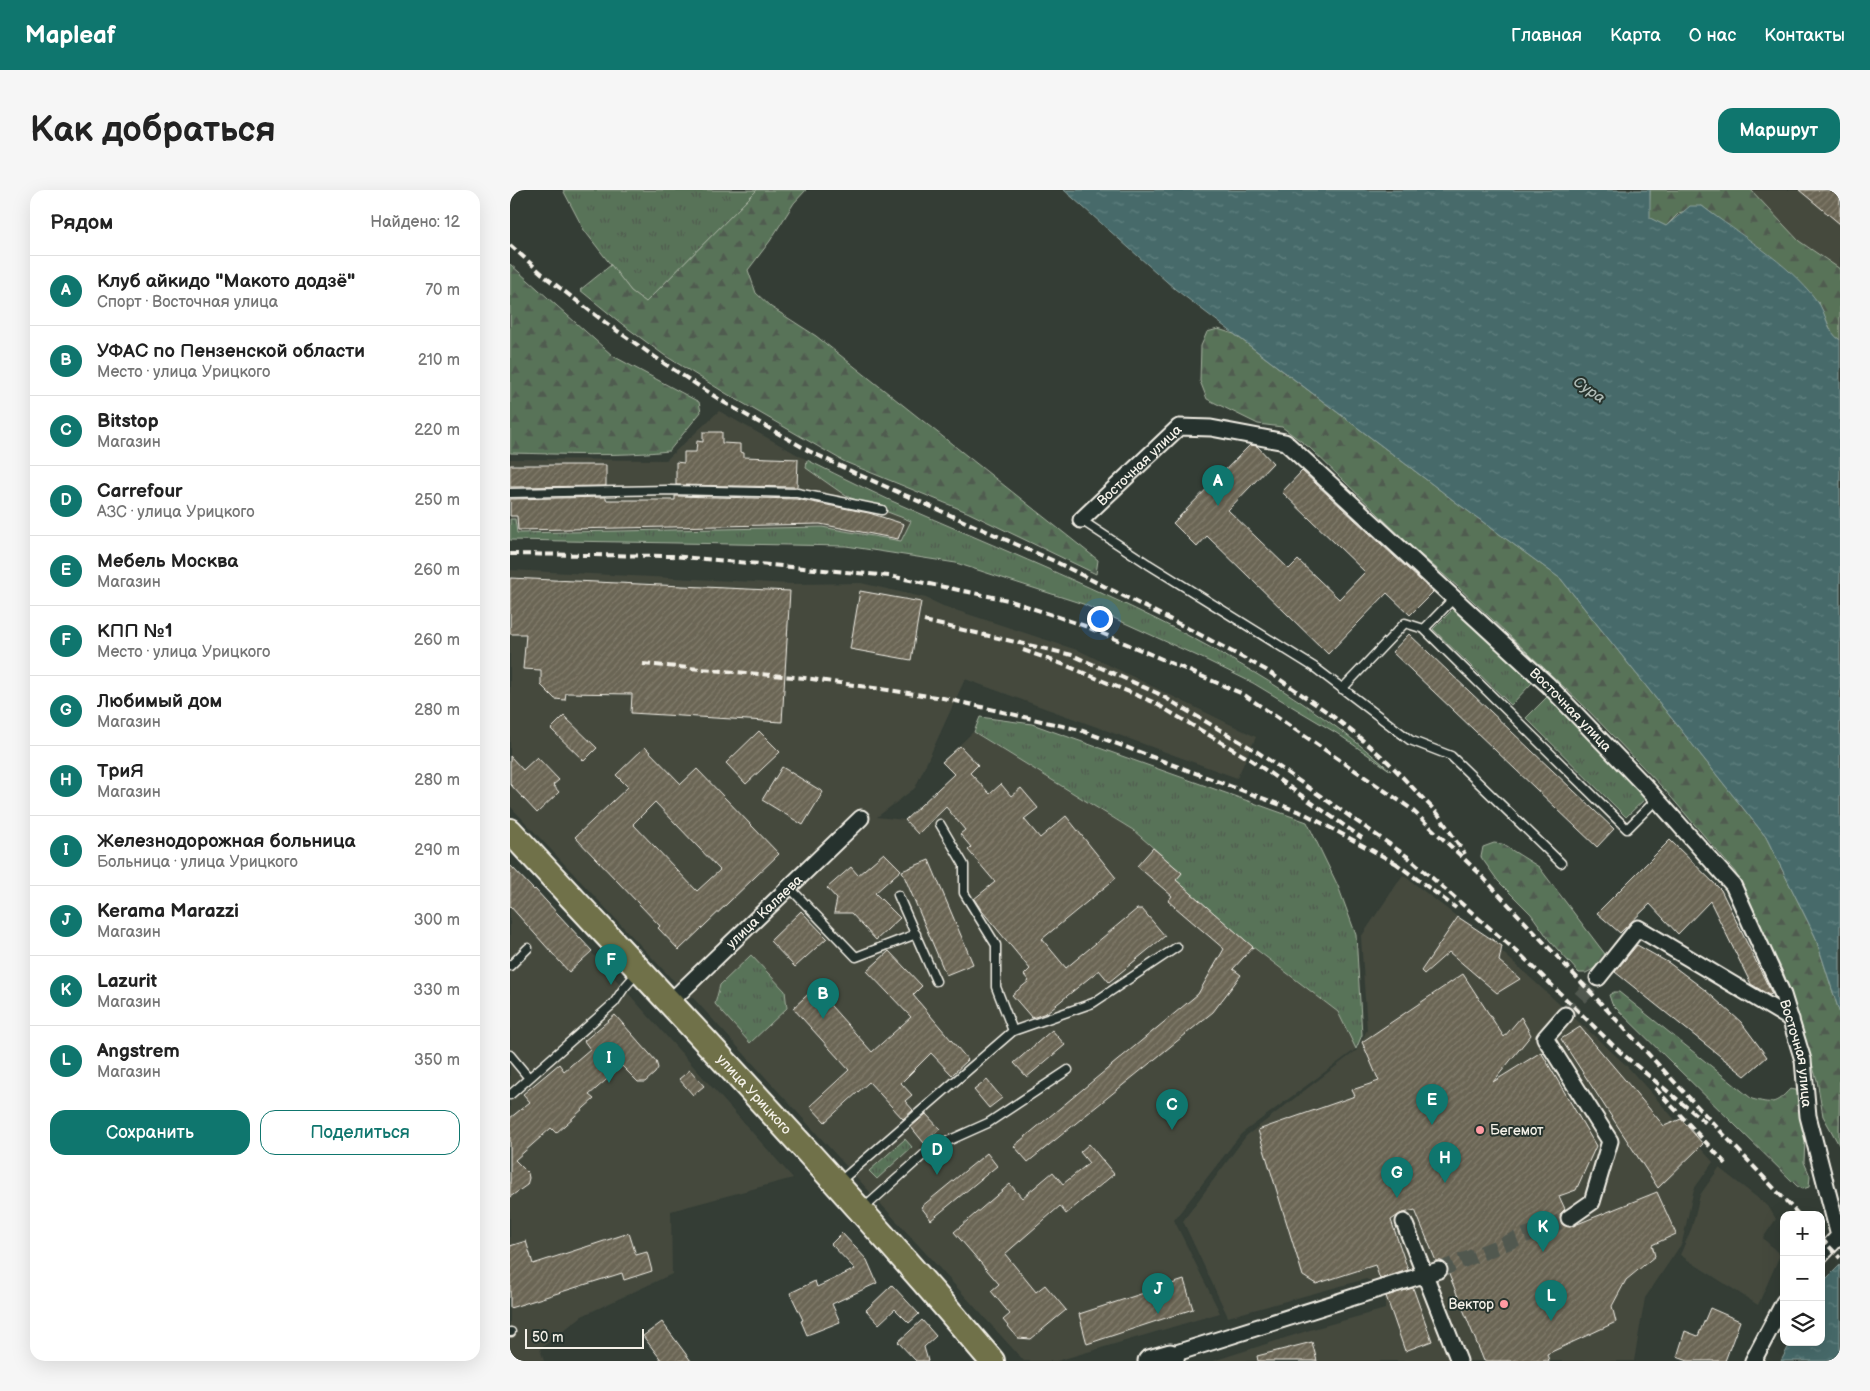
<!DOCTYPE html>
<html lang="ru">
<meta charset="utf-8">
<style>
:root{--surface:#fff;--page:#f6f6f6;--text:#222;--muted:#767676;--line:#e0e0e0;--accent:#0f766e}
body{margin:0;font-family:"Balsamiq Sans",sans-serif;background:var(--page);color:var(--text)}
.controls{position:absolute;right:15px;bottom:15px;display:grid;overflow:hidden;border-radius:10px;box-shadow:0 5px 20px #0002}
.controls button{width:45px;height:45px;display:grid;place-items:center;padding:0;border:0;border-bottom:1px solid var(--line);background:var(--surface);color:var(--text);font:25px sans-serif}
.scale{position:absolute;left:15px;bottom:12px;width:119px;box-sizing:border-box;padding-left:5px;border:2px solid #f4f1e8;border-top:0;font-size:14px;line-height:18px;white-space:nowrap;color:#f4f1e8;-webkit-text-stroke:4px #26332d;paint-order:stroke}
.you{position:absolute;left:589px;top:428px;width:18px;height:18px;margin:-12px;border:4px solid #fff;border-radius:50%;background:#1a73e8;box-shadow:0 0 0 8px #1a73e833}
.badge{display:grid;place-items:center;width:32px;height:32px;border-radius:50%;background:var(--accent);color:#fff;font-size:16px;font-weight:700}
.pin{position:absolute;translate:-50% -41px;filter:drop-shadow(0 1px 2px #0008)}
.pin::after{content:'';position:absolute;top:26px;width:18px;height:15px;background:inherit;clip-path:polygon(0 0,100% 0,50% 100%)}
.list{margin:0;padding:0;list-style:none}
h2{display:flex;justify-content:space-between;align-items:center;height:65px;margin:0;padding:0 20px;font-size:21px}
h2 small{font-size:16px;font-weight:400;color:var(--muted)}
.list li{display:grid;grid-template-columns:32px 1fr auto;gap:15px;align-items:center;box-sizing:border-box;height:70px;padding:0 20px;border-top:1px solid var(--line)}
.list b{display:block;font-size:19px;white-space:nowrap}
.list p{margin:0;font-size:16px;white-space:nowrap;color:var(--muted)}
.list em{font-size:16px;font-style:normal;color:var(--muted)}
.actions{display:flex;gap:10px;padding:15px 20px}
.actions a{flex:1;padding:11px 0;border:1px solid var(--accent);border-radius:15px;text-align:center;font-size:18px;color:var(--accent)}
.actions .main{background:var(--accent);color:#fff}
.icon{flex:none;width:28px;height:28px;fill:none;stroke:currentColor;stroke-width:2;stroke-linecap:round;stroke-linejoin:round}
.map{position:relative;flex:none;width:1330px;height:1171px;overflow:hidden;border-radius:15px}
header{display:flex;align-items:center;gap:30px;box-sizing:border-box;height:70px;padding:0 25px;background:var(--accent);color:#fff}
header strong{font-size:24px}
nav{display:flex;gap:28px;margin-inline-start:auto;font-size:18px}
.intro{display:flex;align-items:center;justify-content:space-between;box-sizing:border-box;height:120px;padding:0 30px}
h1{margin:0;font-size:35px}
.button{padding:12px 22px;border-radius:15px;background:var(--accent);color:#fff;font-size:18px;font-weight:700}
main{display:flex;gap:30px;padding:0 30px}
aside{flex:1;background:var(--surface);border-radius:15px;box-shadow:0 5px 20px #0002}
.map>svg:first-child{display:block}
.built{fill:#44493e}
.grass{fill:url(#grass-tufts);stroke:#a6b2a0}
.forest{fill:url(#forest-firs);stroke:#a6b2a0}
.water{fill:url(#water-ripples);stroke:#8ca19d}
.building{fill:url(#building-hatch);stroke:#f4f1e8;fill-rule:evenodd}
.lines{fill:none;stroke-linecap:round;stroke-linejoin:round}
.minor-tunnel{stroke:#515850;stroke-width:15;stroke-dasharray:15 8;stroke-linecap:butt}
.service-casing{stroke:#f4f1e8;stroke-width:11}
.minor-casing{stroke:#f4f1e8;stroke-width:19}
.secondary-casing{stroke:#f4f1e8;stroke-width:25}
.primary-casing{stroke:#f4f1e8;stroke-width:28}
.service{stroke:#26332d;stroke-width:8}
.minor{stroke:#26332d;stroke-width:15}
.secondary{stroke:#26332d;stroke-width:21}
.primary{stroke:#6f714a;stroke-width:24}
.rail{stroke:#f4f1e8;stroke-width:4;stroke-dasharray:8 4;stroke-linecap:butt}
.poi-dot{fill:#ff9aa2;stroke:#26332d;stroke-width:2}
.labels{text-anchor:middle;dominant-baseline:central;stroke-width:4;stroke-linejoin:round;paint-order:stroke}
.street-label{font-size:14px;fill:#f4f1e8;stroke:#26332d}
.poi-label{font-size:14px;fill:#f4f1e8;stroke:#26332d;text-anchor:start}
.water-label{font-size:15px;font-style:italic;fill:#afbbb6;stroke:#26332d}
</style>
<header>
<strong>Mapleaf</strong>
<nav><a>Главная</a><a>Карта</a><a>О нас</a><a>Контакты</a></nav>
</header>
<div class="intro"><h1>Как добраться</h1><a class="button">Маршрут</a></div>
<main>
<aside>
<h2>Рядом<small>Найдено: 12</small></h2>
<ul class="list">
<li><span class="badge">A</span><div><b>Клуб айкидо &quot;Макото додзё&quot;</b><p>Спорт · Восточная улица</p></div><em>70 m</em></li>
<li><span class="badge">B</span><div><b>УФАС по Пензенской области</b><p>Место · улица Урицкого</p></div><em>210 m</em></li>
<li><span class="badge">C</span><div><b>Bitstop</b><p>Магазин</p></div><em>220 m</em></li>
<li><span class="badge">D</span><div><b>Carrefour</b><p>АЗС · улица Урицкого</p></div><em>250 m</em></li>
<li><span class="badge">E</span><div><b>Мебель Москва</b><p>Магазин</p></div><em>260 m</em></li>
<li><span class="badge">F</span><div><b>КПП №1</b><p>Место · улица Урицкого</p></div><em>260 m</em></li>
<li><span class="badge">G</span><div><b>Любимый дом</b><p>Магазин</p></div><em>280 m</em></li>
<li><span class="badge">H</span><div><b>ТриЯ</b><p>Магазин</p></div><em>280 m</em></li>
<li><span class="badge">I</span><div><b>Железнодорожная больница</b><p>Больница · улица Урицкого</p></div><em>290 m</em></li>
<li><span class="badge">J</span><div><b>Kerama Marazzi</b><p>Магазин</p></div><em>300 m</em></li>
<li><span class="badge">K</span><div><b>Lazurit</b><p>Магазин</p></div><em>330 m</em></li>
<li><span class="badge">L</span><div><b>Angstrem</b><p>Магазин</p></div><em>350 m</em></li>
</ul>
<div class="actions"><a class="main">Сохранить</a><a>Поделиться</a></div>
</aside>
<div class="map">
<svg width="1330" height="1171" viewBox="0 0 1330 1171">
<defs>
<pattern id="grass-tufts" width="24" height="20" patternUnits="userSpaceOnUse" patternTransform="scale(1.25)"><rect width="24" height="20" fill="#597359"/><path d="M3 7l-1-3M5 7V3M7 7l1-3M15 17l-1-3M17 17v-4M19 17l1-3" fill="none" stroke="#505b4f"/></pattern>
<pattern id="forest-firs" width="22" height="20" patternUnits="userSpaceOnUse" patternTransform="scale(1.25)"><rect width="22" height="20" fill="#597359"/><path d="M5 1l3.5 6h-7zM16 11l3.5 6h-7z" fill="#505b4f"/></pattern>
<pattern id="water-ripples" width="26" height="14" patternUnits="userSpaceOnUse" patternTransform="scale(1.25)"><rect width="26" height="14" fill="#476b6b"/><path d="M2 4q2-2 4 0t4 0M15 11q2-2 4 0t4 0" fill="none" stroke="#628180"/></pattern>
<pattern id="building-hatch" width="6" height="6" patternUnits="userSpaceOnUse" patternTransform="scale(1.25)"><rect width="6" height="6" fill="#6b6554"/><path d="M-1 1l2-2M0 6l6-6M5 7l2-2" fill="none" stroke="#817c6d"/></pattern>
</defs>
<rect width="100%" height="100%" fill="#343d35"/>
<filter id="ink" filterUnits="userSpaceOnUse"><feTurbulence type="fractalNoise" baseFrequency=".02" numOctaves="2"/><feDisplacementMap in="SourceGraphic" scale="10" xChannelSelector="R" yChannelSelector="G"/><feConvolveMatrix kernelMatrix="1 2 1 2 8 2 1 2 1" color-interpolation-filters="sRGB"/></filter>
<g filter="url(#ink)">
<path class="built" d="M 1241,0 L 1330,0 L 1330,79 L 1289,51 Z
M 209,221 L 297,270 L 297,278 L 336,306 L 401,331 L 391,351 L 312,337 L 7,343 L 5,329 L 0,329 L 0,269 L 156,270 Z
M 0,380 L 283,394 L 351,393 L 416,408 L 433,416 L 570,461 L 746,547 L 727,588 L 455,489 L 405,598 L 367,627 L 395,630 L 443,585 L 432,572 L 463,542 L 623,640 L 672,683 L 666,690 L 743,757 L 828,822 L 846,859 L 731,944 L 664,1030 L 710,1123 L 547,1171 L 514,1171 L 185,810 L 160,787 L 0,616 Z
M 893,685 L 990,760 L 1116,875 L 1203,972 L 1184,999 L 1172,1053 L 1135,1108 L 1124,1171 L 958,1171 L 919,1080 L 871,1095 L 856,1089 L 718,1127 L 673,1031 L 736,946 L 847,860 L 857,840 L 851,747 Z
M 25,699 L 283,988 L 161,1021 L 162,1084 L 72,1126 L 30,1159 L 34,1171 L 0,1171 L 0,715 Z
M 1209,978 L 1258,1016 L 1266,1029 L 1253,1048 L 1270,1065 L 1248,1115 L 1170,1065 L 1182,1037 L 1190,1005 Z
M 910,1088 L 940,1171 L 703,1171 L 803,1139 L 875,1119 L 875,1099 Z"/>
<path class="grass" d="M 53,0 L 247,0 L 136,112 L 121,101 L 74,40 Z
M 297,270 C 334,288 371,307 409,323 C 574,395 744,461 881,581 L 828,544 L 786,519 L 743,493 L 694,469 L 573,414 L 446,373 L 336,356 L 0,350 L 0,329 L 5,329 L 7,343 L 312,337 L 391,351 L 401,331 L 336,306 L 296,278 Z
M 945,417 L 1022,493 L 1001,515 L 923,439 Z
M 1038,506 L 1138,606 L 1116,627 L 1016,528 Z
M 470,527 L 522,534 L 797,632 L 828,696 L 846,745 L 852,845 L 846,859 L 828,822 L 743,757 L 666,690 L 672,683 L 623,640 L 464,542 Z
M 241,765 L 275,801 L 277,818 L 240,853 L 205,814 L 210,795 Z
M 395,949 L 402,957 L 367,989 L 359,981 Z"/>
<path class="forest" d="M 247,0 L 296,0 L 284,13 L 260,51 L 238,80 L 246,103 L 261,117 L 306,146 L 588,370 L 586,384 L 457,322 L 335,272 L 217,204 L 154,165 L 112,134 L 70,100 L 101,75 L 121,101 L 136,112 Z
M 1140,0 L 1241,0 L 1289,51 L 1330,79 L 1330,150 L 1323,145 L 1309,113 L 1222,39 L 1192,16 L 1169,23 L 1156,36 L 1139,28 Z
M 0,74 L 103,166 L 189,212 L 191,222 L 159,261 C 106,267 53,264 0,263 Z
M 708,139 L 724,144 L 947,313 L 1051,389 L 1256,647 L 1305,746 L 1330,824 L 1329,955 L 1313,926 L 1307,890 L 1274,784 L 1225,682 L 1155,600 L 1072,514 L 948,397 L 903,358 L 800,258 L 772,237 L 748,234 L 697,209 L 690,191 L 691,156 L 697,142 Z
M 984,653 L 992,654 L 1029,677 L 1095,764 L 1092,774 L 1076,783 L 1069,783 L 1040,751 L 1021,724 L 988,691 L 971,667 L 973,657 Z
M 1104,802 L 1109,802 L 1242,909 C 1262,914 1265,915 1280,899 L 1286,900 L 1291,910 L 1295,948 L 1294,972 L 1300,986 L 1299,997 L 1293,999 L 1287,996 L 1102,814 L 1099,805 Z"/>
<path class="water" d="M 554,0 L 1140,0 L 1140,28 L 1156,36 L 1180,16 L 1192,16 C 1231,46 1277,71 1307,111 C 1317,123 1316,141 1330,150 L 1330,824 L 1305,746 L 1256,647 L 1051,389 L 947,313 L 665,99 Z
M 1330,1075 L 1330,1171 L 1271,1171 L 1281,1152 L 1311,1152 L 1311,1094 Z"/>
<path class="building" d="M 1289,0 L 1330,0 L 1330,34 L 1306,14 Z
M 193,242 L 212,242 L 212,253 L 230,254 L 230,262 L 234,263 L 234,267 L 288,269 L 287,297 L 166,295 L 166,272 L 174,273 L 174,262 L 186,262 L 187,251 L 193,252 Z
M 740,255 L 747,256 L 763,273 L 718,320 L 779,379 L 788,370 L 829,409 L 855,382 L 772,302 L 792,281 L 923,402 L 900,425 L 877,403 L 818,464 L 697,346 L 687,357 L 663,333 Z
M 0,275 L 96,275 L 96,296 L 0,297 Z
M 165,306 L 286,309 L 359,323 L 394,334 L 388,349 L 310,334 L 8,340 L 7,326 L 0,326 L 0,309 L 96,307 L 96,310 L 165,310 Z
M 0,388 L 280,401 L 272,532 L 121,523 L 122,504 L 56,503 L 55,510 L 45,509 L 31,495 L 31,480 L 13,479 L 16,444 L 0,444 Z
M 350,401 L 411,412 L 401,470 L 340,459 Z
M 899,444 L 1104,639 L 1087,657 L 882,462 Z
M 54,526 L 87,558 L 74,571 L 41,539 Z
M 249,541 L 270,562 L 236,594 L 216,573 Z
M 450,556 L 468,575 L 460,583 L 480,604 L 491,594 L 501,606 L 511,598 L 528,618 L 514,629 L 530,648 L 556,626 L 606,688 L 532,749 L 556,778 L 627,719 L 632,719 L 655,746 L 599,792 L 589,780 L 536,823 L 522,828 L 502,805 L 519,791 L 514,785 L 520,779 L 472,721 L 464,709 L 485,692 L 458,660 L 461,657 L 450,644 L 455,640 L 436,617 L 408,644 L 395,630 L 444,584 L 432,572 Z
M 135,557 L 171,594 L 187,579 L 269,664 L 169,760 L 148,738 L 150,736 L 65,647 L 118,597 L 106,585 ZM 145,612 L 210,680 L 187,701 L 123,634 Z
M 0,566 L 13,580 L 27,567 L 49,590 L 43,595 L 49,602 L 27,623 L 0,594 Z
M 272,577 L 313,602 L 293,635 L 252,610 Z
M 1160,650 L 1211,700 L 1262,804 L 1259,805 L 1241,794 L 1200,711 L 1168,744 L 1140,714 L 1110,743 L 1087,723 Z
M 643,658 L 672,683 L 666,690 L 743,757 L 723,779 L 731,785 L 703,822 L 518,972 L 504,956 L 688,804 L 714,759 L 658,711 L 662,706 L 627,676 Z
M 374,663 L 391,680 L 365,703 L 390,728 L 366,750 L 341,723 L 324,723 L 327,709 L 317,698 L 341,677 L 348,685 Z
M 419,670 L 463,774 L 436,785 L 392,681 Z
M 0,675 L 24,700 L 25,699 L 82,761 L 59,782 L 0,716 Z
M 291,721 L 317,748 L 285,777 L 260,751 Z
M 948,727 L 992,756 L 989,771 L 1010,789 L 987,803 L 939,762 L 914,784 L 911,781 Z
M 1127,755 L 1159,773 L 1195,800 L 1231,832 L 1257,867 L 1235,886 L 1105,782 Z
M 379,761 L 412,796 L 403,805 L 458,870 L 442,885 L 421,863 L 391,893 L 402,905 L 395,911 L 403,920 L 393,929 L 359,892 L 315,932 L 300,916 L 339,880 L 283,818 L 305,798 L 362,862 L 401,827 L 357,781 Z
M 953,784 L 994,847 L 1011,827 L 1021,845 L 983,892 L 1031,862 L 1086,956 L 1066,1000 L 1049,1006 L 1055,1019 L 1050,1024 L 1052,1034 L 1060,1037 L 1147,1002 L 1166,1044 L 1142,1055 L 1145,1066 L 1116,1090 L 1102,1116 L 1106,1132 L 1037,1164 L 1039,1171 L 974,1171 L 938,1082 L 938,1077 L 931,1071 L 926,1071 L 905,1020 L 890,1024 L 881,1030 L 898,1080 L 870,1089 L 865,1075 L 806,1094 L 793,1086 L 748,940 L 845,906 L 842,900 L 869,891 L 852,852 Z
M 105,825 L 146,871 L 148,878 L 145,883 L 135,892 L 128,892 L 112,876 L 79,905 L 84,909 L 46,943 L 41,938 L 5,970 L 18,983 L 19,988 L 17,995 L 0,1007 L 0,928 L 20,912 L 13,904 L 49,874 L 54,881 L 80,859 L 74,851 Z
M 1070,837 L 1154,936 L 1171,929 L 1193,954 L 1148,998 L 1051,849 Z
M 542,840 L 555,855 L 517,887 L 504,873 Z
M 180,880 L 194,896 L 183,905 L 169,889 Z
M 477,890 L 492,908 L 479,918 L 464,900 Z
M 416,924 L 430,939 L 414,953 L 401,937 Z
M 579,954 L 604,984 L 556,1024 L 550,1016 L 495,1064 L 526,1102 L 535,1095 L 556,1120 L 521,1149 L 508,1148 L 493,1130 L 500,1124 L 481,1101 L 489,1094 L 444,1042 L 500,994 L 512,1008 L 543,982 L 553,994 L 579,973 L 570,962 Z
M 477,963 L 487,976 L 421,1030 L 411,1017 Z
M 119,1043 L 126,1065 L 137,1062 L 142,1081 L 114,1090 L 112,1083 L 0,1118 L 0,1056 L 16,1051 L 23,1074 Z
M 332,1043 L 357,1070 L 367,1093 L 322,1114 L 330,1132 L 297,1145 L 291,1131 L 293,1130 L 280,1103 L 305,1091 L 307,1097 L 345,1079 L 321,1054 Z
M 674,1090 L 683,1119 L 577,1154 L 569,1124 Z
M 382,1095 L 409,1124 L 399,1133 L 385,1119 L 369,1134 L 356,1120 Z
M 903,1098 L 922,1151 L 895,1161 L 876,1106 Z
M 1200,1118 L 1230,1131 L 1215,1171 L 1178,1171 L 1167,1167 L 1175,1141 L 1188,1146 Z
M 412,1130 L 426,1146 L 414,1157 L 418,1171 L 406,1171 L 388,1152 Z
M 152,1132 L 181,1171 L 152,1171 L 133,1146 Z
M 802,1152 L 807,1171 L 748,1171 L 747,1166 Z"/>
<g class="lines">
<path class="minor-tunnel" d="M 1055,825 L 1088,788
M 929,1080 L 1059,1028"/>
<g class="service-casing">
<path id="service" d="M 0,303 L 158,300 L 287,303 L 372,320
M 571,330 L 638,374 L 804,477 L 900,550 L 941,566 L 1051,673
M 944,408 L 914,439 L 1117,639 L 1147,609
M 832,499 L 895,433 L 914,439
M 430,634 L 454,675 L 454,703 L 486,755 L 486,797 L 503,841
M 279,697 L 346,767 L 406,744
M 388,705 L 426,791
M 0,776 L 18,758
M 0,865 L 19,888
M 0,905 L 104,813 L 114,798 L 128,782
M 328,993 L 503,841 L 583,813 L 667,757
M 352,1020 L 420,959 L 478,933 L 558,880
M 0,1142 L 1,1142"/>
</g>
<g class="minor-casing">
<g id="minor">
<path id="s1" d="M 571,330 L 669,237 L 701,238 L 775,252 L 1038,495 L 1134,595 L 1223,695 L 1273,805 L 1293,870 L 1298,926 L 1329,1046 L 1311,1065"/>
<path d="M 1088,788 L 1128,738 L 1281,829"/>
<path id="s2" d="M 159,813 L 351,628"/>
<path d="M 1055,825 L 1035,848 L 1100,951 L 1082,1012 L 1059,1028"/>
<path d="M 894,1032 L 949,1171"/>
<path d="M 660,1165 L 929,1080"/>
<path d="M 1243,1171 L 1274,1112"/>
</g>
</g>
<g class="secondary-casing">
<path id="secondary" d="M 639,1171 L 660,1165 L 663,1171"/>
</g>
<g class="primary-casing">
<g id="primary">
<path id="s3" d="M 0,641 C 162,816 328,989 482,1171"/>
</g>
</g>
<use href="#service" class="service"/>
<use href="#minor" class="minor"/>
<use href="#secondary" class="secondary"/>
<use href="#primary" class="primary"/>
<path class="rail" d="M 0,55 L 38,89 L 96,133 L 155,174 L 215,213 L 299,261 L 345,283 L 544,371 L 687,443 L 756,480 L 820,524 L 849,547 L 878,572 L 928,624 L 955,664
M 0,364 L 162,366 L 380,386 L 498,410 L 575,436 L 733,504 L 900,618 L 968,682 L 1289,1025
M 414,431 L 562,465 L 647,503 L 746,561 L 898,667 L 1012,766 L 1110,862 L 1196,933
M 513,460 L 555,475 L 643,512 L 741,570 L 852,648
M 133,474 L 295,488 L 433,508 L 570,540 L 795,624 L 889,675
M 884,672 L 946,718
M 1145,898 L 1218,976
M 1311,1048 L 1330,1068"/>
</g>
</g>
<g class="poi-dot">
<circle cx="970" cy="940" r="5"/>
<circle cx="994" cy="1114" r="5"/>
</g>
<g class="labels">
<g class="street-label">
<text stroke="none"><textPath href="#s1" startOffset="80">Восточная улица</textPath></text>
<text stroke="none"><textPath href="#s1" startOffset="634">Восточная улица</textPath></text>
<text stroke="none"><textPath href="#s2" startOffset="132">улица Каляева</textPath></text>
<text stroke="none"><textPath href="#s1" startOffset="1054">Восточная улица</textPath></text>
<text stroke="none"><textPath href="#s3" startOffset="359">улица Урицкого</textPath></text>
</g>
<g class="poi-label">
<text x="980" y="940">Бегемот</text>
<text x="984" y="1114" text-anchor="end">Вектор</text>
</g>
<g class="water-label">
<text transform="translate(1079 200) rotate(34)">Сура</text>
</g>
</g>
</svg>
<div class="controls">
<button>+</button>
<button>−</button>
<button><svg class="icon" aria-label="layers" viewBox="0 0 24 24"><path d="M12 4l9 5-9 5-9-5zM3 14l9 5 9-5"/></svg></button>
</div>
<div class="scale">50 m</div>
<div class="you"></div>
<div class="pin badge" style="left:708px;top:316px">A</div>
<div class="pin badge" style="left:313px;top:829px">B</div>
<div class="pin badge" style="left:662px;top:940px">C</div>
<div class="pin badge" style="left:427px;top:985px">D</div>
<div class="pin badge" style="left:922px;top:935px">E</div>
<div class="pin badge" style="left:101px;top:795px">F</div>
<div class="pin badge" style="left:887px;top:1008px">G</div>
<div class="pin badge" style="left:935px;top:993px">H</div>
<div class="pin badge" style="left:99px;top:893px">I</div>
<div class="pin badge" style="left:648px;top:1124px">J</div>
<div class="pin badge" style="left:1033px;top:1062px">K</div>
<div class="pin badge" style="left:1041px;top:1131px">L</div>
</div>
</main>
